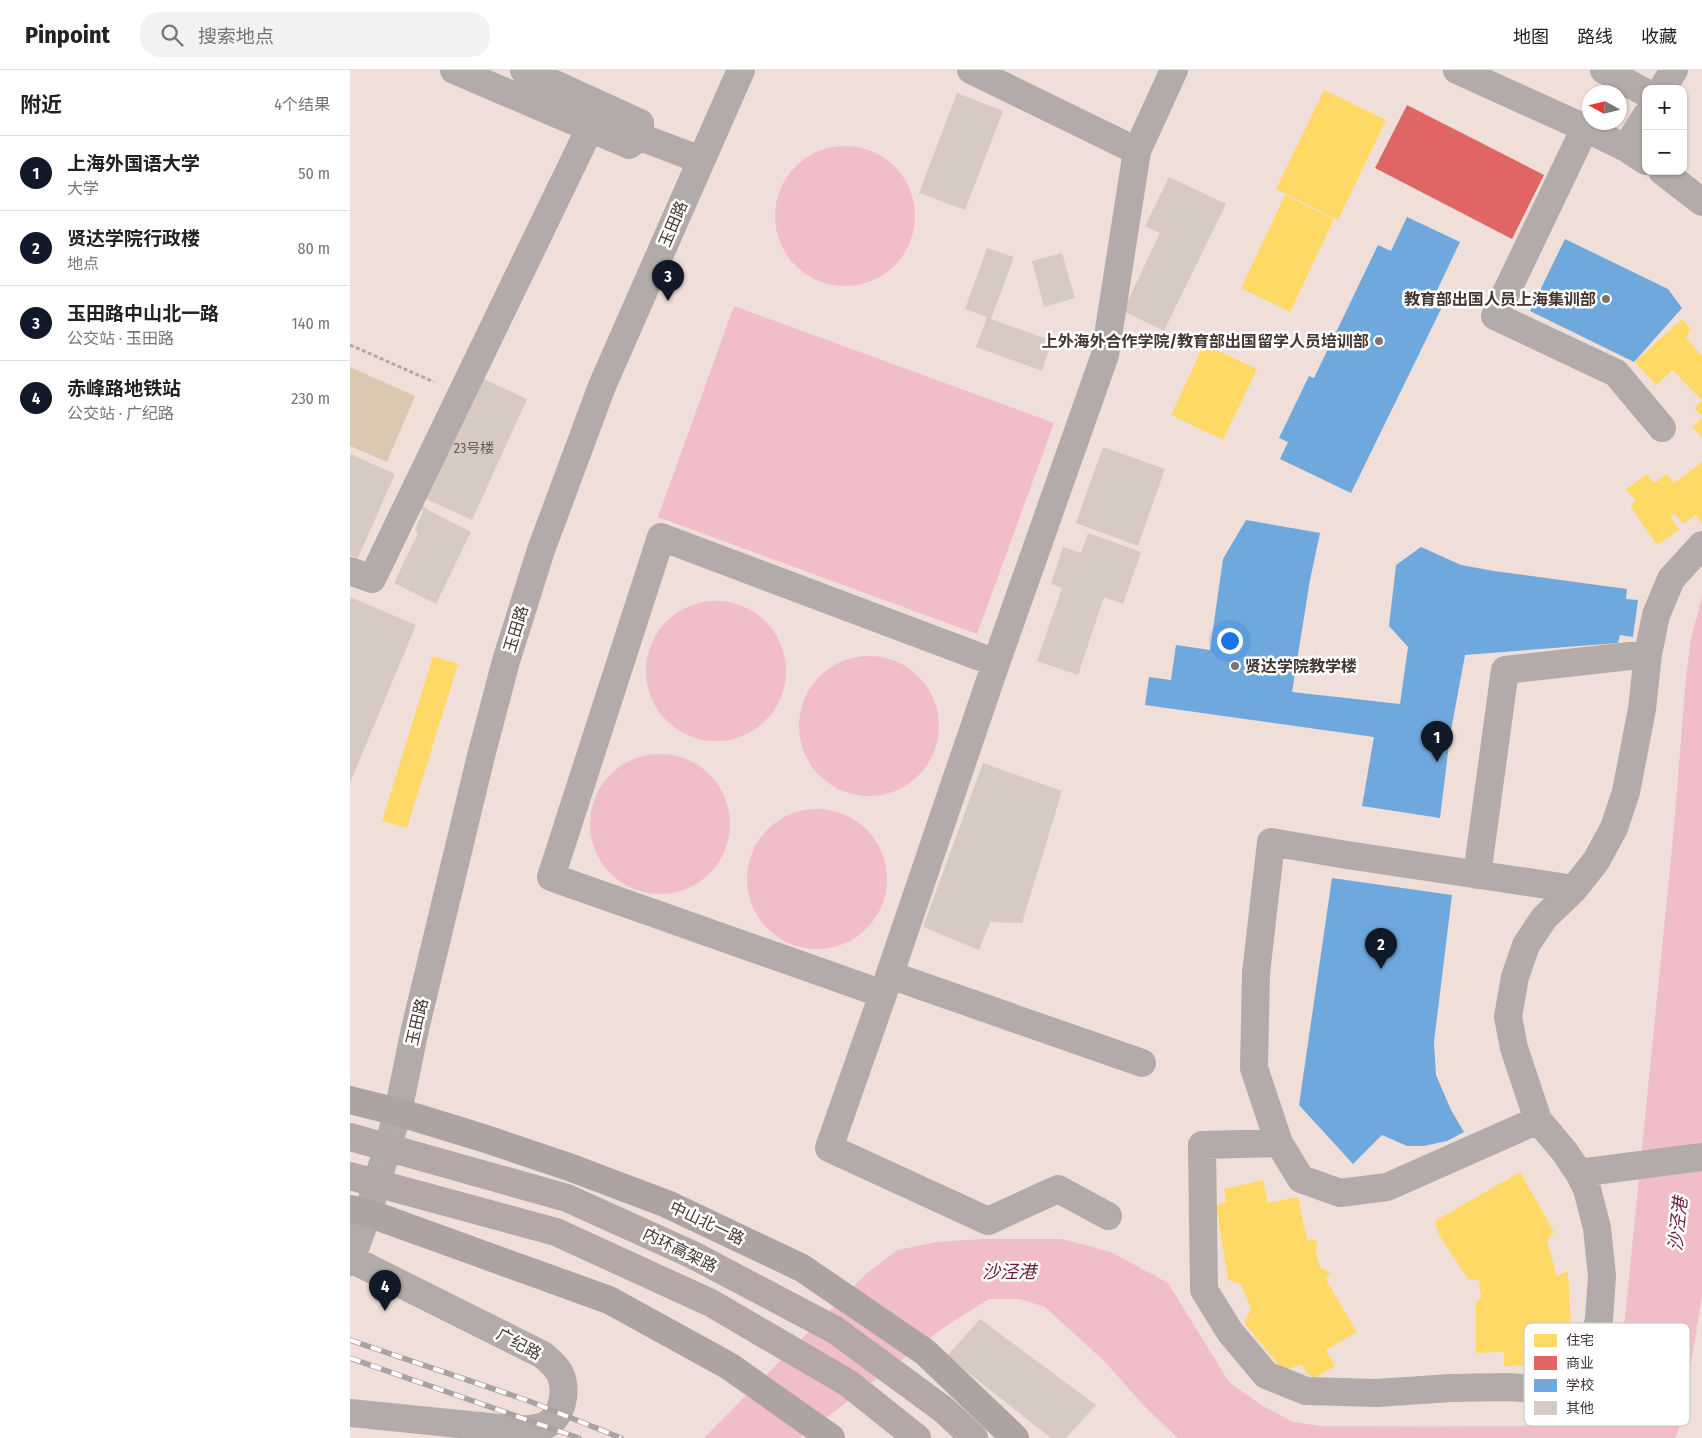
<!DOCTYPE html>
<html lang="zh">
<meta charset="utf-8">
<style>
:root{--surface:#fff;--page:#f2f2f2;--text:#222;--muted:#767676;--line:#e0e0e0;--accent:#111827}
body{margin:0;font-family:"Fira Sans Condensed","Noto Sans SC",sans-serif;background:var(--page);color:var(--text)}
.controls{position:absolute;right:15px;top:15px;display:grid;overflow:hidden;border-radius:10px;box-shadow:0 1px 4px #0004}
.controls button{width:45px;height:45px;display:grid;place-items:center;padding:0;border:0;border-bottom:1px solid var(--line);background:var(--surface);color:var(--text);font:25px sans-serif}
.compass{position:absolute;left:1232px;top:15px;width:45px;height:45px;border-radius:50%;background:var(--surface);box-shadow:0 1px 4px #0004;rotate:278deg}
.you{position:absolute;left:879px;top:570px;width:18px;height:18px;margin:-12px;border:4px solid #fff;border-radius:50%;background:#1a73e8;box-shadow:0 0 0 8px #1a73e833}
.badge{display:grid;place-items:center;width:32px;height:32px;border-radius:50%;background:var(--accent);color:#fff;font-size:16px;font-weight:700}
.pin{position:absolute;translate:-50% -41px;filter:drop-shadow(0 1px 2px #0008)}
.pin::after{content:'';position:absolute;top:26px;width:18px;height:15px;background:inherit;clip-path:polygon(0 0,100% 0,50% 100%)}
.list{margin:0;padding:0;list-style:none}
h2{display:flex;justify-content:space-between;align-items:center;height:65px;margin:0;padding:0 20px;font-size:21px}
h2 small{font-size:16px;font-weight:400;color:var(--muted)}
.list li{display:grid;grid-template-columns:32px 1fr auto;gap:15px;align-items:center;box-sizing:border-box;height:75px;padding:0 20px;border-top:1px solid var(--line)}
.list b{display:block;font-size:19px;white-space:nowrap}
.list p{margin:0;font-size:16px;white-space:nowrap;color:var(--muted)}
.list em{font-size:16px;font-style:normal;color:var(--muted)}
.icon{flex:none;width:28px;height:28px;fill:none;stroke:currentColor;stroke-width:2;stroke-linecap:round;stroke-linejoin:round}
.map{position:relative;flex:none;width:1352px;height:1368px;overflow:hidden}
header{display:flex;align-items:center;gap:30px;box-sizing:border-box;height:70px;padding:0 25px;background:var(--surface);border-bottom:1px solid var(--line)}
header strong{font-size:24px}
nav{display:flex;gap:28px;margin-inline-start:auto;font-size:18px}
.search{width:350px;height:45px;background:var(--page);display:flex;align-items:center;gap:12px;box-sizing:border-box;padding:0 18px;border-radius:20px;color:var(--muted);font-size:19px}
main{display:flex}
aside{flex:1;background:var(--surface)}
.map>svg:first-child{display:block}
.green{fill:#dcc8b0}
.water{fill:#f1bdc7}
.homes{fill:#ffd966}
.shops{fill:#e06666}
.schools{fill:#6fa8dc}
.building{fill:#d6cac3}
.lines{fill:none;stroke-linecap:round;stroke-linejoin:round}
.path{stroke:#b2a9a7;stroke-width:3;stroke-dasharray:4 2.5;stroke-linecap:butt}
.minor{stroke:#b2aba9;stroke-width:28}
.major{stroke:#ada3a1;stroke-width:28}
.highway{stroke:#b3a8a5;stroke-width:28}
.rail-casing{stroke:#aaa29e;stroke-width:5.5}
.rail{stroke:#fff;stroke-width:4;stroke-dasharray:11;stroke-linecap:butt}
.poi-dot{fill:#80726d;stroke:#fff;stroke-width:2}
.labels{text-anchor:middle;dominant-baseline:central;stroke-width:5;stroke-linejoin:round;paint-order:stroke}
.number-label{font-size:14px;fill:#695c58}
.street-label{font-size:16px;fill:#443733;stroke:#fff}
.poi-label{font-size:16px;font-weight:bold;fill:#443733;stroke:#fff;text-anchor:end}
.water-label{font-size:18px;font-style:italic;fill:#691c3a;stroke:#fff}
.key{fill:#fff;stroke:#c7c3c2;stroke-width:1}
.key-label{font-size:14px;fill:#443733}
</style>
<header>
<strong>Pinpoint</strong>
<div class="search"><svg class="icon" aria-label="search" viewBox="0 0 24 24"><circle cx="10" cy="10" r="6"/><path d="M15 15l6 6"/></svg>搜索地点</div>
<nav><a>地图</a><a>路线</a><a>收藏</a></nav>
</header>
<main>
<aside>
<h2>附近<small>4个结果</small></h2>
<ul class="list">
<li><span class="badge">1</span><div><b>上海外国语大学</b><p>大学</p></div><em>50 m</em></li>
<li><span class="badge">2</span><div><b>贤达学院行政楼</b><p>地点</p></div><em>80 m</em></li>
<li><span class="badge">3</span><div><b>玉田路中山北一路</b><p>公交站 · 玉田路</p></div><em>140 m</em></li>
<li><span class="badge">4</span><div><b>赤峰路地铁站</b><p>公交站 · 广纪路</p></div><em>230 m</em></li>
</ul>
</aside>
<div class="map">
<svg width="1352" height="1368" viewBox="0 0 1352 1368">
<rect width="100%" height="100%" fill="#f0dfd8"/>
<path class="green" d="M 0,297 L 65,326 L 37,392 L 0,376 Z"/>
<path class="water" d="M425 146a70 70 0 1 1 140 0a70 70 0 1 1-140 0Z
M 384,236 L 704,353 L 627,564 L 308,447 Z
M 1352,527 L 1352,1226 L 1331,1355 L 1325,1368 L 828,1368 L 797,1339 L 754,1291 L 695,1237 L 670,1229 L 639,1229 L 593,1258 L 450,1368 L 354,1368 L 517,1203 L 548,1180 L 587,1172 L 633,1169 L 712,1169 L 761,1182 L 818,1213 L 879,1312 L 911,1335 L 943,1352 L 970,1356 C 1026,1356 1082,1357 1137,1356 C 1162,1356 1211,1358 1231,1346 C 1259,1330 1267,1307 1272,1277 L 1323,768 L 1336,608 L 1341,568 Z
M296 601a70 70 0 1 1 140 0a70 70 0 1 1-140 0Z
M449 656a70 70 0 1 1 140 0a70 70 0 1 1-140 0Z
M240 754a70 70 0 1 1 140 0a70 70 0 1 1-140 0Z
M397 809a70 70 0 1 1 140 0a70 70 0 1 1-140 0Z"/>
<path class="homes" d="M 974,20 L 1036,50 L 988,150 L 926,119 Z
M 935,125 L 984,149 L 940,242 L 891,218 Z
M 1332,249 L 1341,259 L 1336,267 L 1352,286 L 1352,346 L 1344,338 L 1352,331 L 1323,300 L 1306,315 L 1285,292 Z
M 854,274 L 907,299 L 873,370 L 821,345 Z
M 1352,348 L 1352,367 L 1342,357 Z
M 1352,392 L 1352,454 L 1346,445 L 1333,454 L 1325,444 L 1320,447 L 1329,460 L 1307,475 L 1281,437 L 1285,430 L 1276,419 L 1297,404 L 1304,413 L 1317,404 L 1324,413 Z
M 83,586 L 108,594 L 57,758 L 32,751 Z
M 1170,1102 L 1204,1162 L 1197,1171 L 1207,1206 L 1218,1201 L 1222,1276 L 1210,1286 L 1210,1295 L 1154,1296 L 1154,1282 L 1126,1283 L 1126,1232 L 1131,1228 L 1129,1210 L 1118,1209 L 1089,1165 L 1085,1151 Z
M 913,1110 L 918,1133 L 948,1127 L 957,1169 L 967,1170 L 966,1183 L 970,1197 L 981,1204 L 975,1208 L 1007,1262 L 976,1280 L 985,1296 L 963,1309 L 951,1295 L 933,1300 L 894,1253 L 901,1239 L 891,1214 L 878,1210 L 866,1136 L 876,1131 L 874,1119 Z"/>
<path class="shops" d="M 1057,35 L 1194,105 L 1162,169 L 1025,98 Z"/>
<path class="schools" d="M 1057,147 L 1110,172 L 1080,235 L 1092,237 L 1001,423 L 930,389 L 938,372 L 929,368 L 959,306 L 964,308 L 1028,175 L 1041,181 Z
M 1215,169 L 1318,219 L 1332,238 L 1284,292 L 1180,241 Z
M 896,450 L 970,463 L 960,510 L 942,622 L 1050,634 L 1058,577 L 1039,556 L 1046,495 L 1071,477 L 1111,495 L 1144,501 L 1277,519 L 1276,529 L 1288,530 L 1283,567 L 1270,565 L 1268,573 L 1115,585 L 1100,666 L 1090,748 L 1012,736 L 1024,667 L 795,635 L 799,607 L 821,610 L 826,575 L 860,580 L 873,489 Z
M 982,808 L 1102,825 L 1084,972 L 1086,1005 L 1101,1040 L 1114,1062 L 1097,1071 L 1073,1076 L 1057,1076 L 1032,1065 L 1003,1094 L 949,1035 Z"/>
<path class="building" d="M 607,23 L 653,41 L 615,140 L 569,123 Z
M 819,107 L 876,134 L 814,261 L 773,241 L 810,163 L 795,156 Z
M 637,178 L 664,187 L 641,249 L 702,271 L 692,301 L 626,277 L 637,247 L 615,239 Z
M 712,183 L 725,228 L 694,237 L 682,191 Z
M 127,306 L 177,329 L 122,450 L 72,427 Z
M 753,377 L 815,399 L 788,476 L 726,453 Z
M 0,384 L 45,404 L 8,488 L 0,485 Z
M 70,433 L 78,440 L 121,462 L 86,534 L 44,513 L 68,463 L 65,460 L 73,441 L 67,436 Z
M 738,463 L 791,482 L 773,534 L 754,527 L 728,605 L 687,591 L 712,518 L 701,514 L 713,477 L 731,483 Z
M 0,527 L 66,555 L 0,713 Z
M 633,693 L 712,721 L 672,853 L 640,852 L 629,880 L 573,857 Z
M 630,1249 L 746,1335 L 716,1368 L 701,1368 L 597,1286 Z"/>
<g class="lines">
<path class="path" d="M 0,275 L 84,312"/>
<path class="minor" d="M 104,0 L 279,75 L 290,67 L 290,53 L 174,0
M 621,0 L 787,81 L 824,0
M 1107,0 L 1235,58 L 1276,78 L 1296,91
M 1254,0 L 1296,23
M 1312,19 L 1324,0
M 1235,58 L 1145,246 L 1266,303 L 1312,358
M 290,67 L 351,90
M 1276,78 L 1296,46
M 1312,101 L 1352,132
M 0,501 L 22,509 L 240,58
M 646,593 L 311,467 L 201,807 L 533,924 L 646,593 L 755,285 L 787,81
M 1127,805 L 1155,600 L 1298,584
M 540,905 L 792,993
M 533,924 L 479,1078 L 638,1151 L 708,1119 L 758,1146
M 1188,1050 L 1037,1117 L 990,1123 L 951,1109 L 929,1073 L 852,1075 L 854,1220 L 880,1262 L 916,1305 L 956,1321 L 1027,1323 L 1101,1318 L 1156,1317 L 1203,1320 L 1224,1319 L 1239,1290 L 1249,1249 L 1252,1206 L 1247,1158 L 1237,1119 L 1229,1103 L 1214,1081 L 1188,1050 L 1164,978 L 1158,947 L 1165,907 L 1176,875 L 1194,848 L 1224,819 L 1246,791 L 1264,758 L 1276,722 L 1292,639 L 1298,584 L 1306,545 L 1321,509 L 1352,475
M 929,1073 L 904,998 L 906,903 L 921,772 L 997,785 L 1224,819
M 1229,1103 L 1352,1087
M 0,1192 L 18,1143 L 48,1042 L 65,959 L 131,686 L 156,591 L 191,480 L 252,316 L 391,0
M 0,1343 L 169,1360 C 178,1359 187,1359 196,1355 C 212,1347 217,1322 211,1306 C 208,1297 199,1291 193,1285 L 1,1189"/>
<path class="major" d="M 0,1030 L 48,1042 L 136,1069 L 219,1097 L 317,1134 L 452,1198 L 575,1282 L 665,1368
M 0,1139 L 18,1143 L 259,1230 L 379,1296 L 481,1368"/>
<path class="highway" d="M 0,1067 L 217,1128 L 343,1185 L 485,1260 L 594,1340 L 624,1368
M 0,1106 L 206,1162 L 361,1233 L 498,1313 L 567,1368"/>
<g class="rail-casing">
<path id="rail" d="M 0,1270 L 179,1331 L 271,1368
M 0,1288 L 229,1368"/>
</g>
<use href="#rail" class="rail"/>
</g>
<g class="poi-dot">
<circle cx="1256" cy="229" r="5"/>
<circle cx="1029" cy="271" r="5"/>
<circle cx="885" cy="596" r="5"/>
</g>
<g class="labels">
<g class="number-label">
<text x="124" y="378">23号楼</text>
</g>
<g class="street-label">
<text transform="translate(323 154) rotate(-67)">玉田路</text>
<text transform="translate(166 559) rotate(-73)">玉田路</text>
<text transform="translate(67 952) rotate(-77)">玉田路</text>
<text transform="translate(357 1153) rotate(25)">中山北一路</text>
<text transform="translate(330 1180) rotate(26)">内环高架路</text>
<text transform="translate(169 1274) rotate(28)">广纪路</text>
</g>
<g class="poi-label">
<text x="1246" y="229">教育部出国人员上海集训部</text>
<text x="1019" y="271">上外海外合作学院/教育部出国留学人员培训部</text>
<text x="895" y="596" text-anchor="start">贤达学院教学楼</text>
</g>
<g class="water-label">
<text transform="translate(1328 1154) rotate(-84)">沙泾港</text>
<text x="659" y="1202">沙泾港</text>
</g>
</g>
<rect x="1174" y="1253" width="166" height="103" rx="8" class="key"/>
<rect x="1184" y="1264" width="23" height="13" fill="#ffd966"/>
<rect x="1184" y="1286" width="23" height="14" fill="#e06666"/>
<rect x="1184" y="1309" width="23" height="13" fill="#6fa8dc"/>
<rect x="1184" y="1331" width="23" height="14" fill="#d6cac3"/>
<g class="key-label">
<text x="1216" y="1275">住宅</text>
<text x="1216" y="1298">商业</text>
<text x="1216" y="1320">学校</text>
<text x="1216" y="1343">其他</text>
</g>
</svg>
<div class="controls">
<button>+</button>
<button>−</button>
</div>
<svg class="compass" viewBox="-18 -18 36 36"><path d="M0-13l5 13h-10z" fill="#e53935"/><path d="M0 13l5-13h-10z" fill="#767676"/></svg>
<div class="you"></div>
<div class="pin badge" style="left:1087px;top:692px">1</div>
<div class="pin badge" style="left:1031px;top:899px">2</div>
<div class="pin badge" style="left:318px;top:231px">3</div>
<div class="pin badge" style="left:35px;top:1241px">4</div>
</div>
</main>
